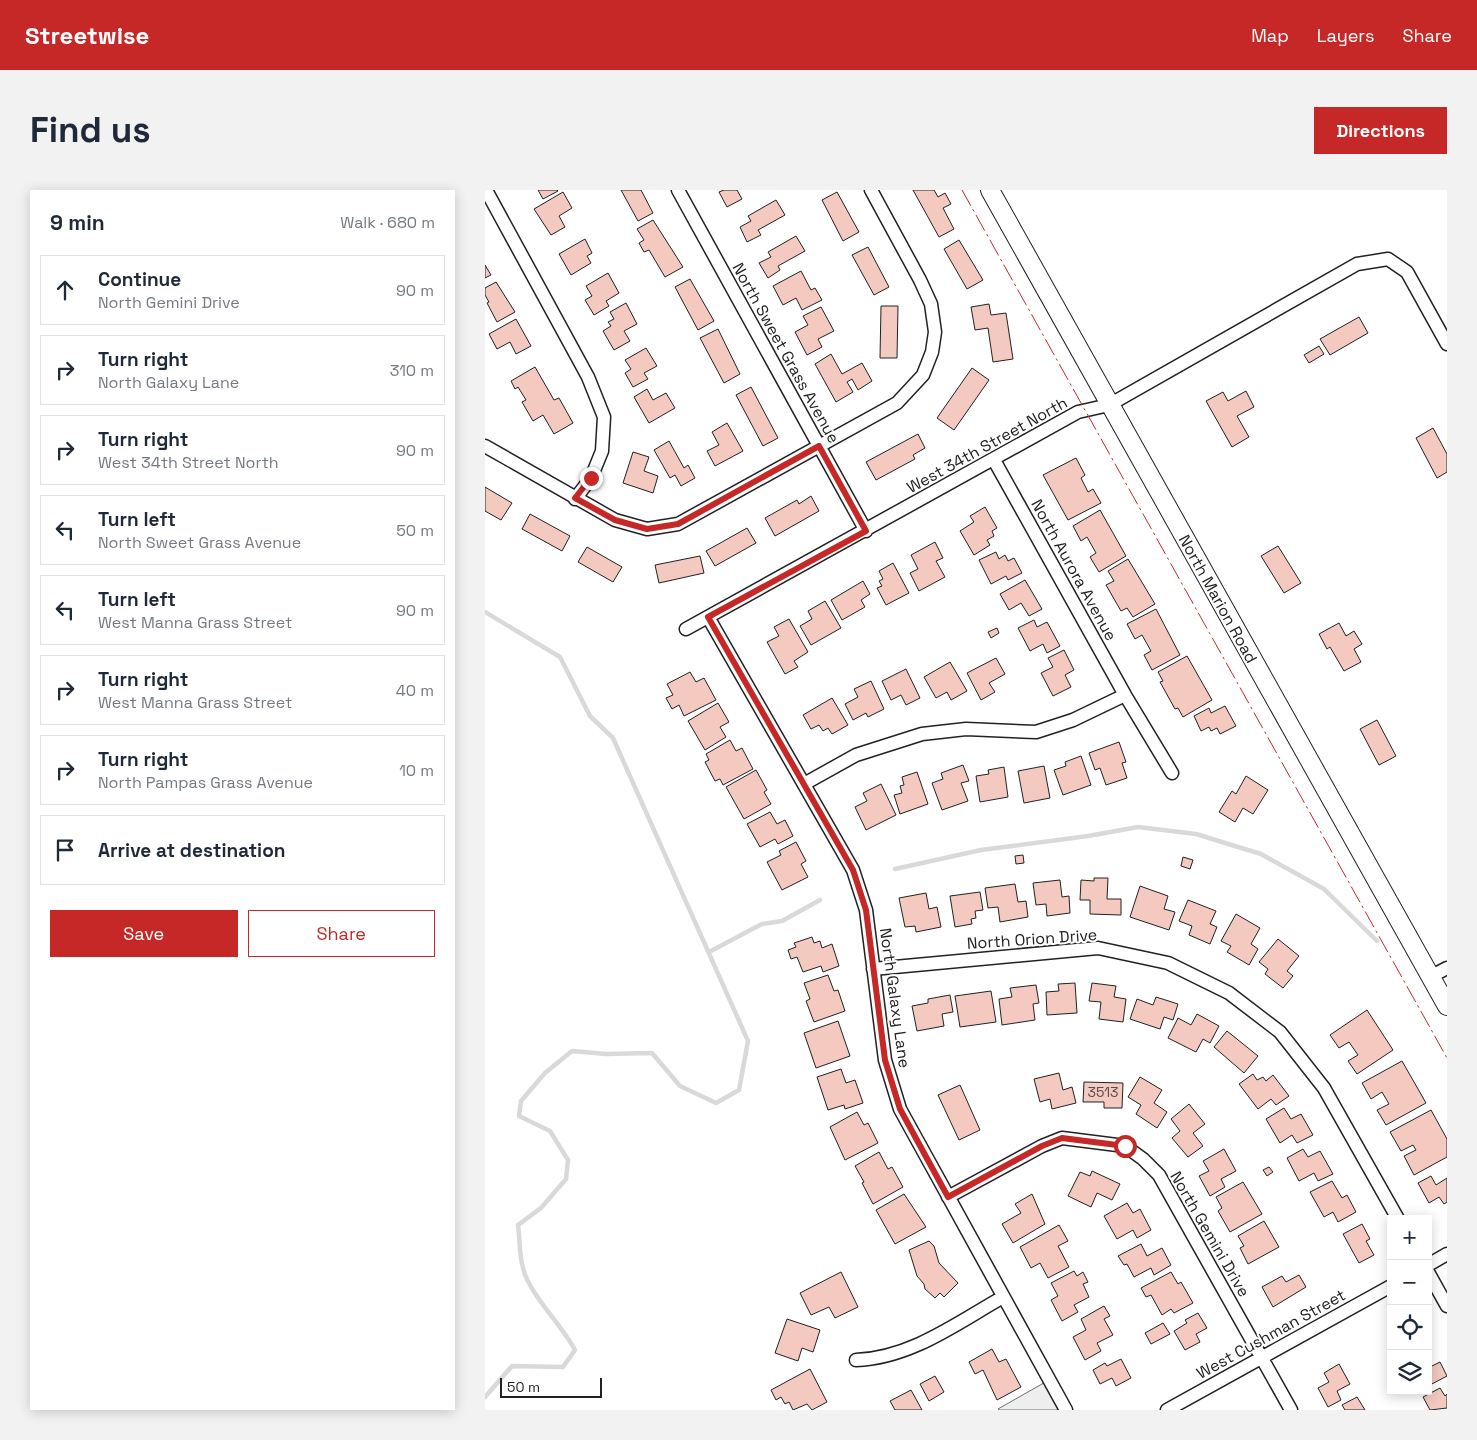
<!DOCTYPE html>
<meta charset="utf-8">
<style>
:root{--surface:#fff;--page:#f2f2f3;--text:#1f2937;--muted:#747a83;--line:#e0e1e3;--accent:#c62828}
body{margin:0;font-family:"Space Grotesk",sans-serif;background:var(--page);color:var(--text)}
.controls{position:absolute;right:15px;bottom:15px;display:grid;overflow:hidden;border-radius:0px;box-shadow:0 2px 12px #0003}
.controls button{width:45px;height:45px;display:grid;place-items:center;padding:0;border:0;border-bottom:1px solid var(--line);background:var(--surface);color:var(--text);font:25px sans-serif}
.scale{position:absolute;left:15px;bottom:12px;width:102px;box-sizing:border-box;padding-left:5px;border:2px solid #222;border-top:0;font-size:14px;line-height:18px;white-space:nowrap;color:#222;-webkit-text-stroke:4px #fff;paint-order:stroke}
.stop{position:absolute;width:15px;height:15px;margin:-11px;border:4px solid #c62828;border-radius:50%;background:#fff}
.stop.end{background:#c62828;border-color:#fff;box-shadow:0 1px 5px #0008}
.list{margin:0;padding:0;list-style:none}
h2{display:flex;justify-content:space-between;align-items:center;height:65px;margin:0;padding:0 20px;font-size:21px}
h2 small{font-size:16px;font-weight:400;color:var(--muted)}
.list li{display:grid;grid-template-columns:32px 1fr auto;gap:15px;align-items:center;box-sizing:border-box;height:70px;margin:0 10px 10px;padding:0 10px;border:1px solid var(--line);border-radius:0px}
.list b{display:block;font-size:19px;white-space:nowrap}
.list p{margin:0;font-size:16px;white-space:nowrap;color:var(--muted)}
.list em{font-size:16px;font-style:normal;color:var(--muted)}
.actions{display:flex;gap:10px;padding:15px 20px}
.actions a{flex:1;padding:11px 0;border:1px solid var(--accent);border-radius:0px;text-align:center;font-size:18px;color:var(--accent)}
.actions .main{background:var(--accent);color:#fff}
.icon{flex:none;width:28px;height:28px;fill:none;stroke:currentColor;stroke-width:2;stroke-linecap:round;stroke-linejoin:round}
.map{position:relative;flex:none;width:962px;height:1220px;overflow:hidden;border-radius:0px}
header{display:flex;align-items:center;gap:30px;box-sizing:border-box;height:70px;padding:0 25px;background:var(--accent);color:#fff}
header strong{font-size:24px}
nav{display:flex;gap:28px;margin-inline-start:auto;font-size:18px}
.intro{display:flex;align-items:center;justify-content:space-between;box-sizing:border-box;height:120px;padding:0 30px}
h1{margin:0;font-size:35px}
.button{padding:12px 22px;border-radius:0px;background:var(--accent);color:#fff;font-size:18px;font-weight:700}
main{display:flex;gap:30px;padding:0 30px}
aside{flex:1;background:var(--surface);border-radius:0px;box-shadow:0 2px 12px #0003}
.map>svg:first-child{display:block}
.green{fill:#eee;stroke:#6f6f6f}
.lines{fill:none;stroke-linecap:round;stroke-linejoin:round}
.stream{stroke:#d9d9d9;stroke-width:4.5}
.building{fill:#f3c9c0;stroke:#222}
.street-casing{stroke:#222;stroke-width:15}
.secondary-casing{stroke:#222;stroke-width:20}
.street{stroke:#fff;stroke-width:12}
.secondary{stroke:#fff;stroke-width:18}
.power{stroke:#c62828;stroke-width:1;stroke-dasharray:18 4 2.5 4;stroke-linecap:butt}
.route{stroke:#c62828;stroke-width:6}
.labels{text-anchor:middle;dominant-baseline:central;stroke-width:4;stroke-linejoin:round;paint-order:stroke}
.number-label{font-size:14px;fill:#564c4a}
.street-label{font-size:16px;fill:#222;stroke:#fff}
</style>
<header>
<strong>Streetwise</strong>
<nav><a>Map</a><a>Layers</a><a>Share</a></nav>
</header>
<div class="intro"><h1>Find us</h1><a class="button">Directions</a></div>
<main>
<aside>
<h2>9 min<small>Walk · 680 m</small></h2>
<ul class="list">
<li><svg class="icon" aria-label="ahead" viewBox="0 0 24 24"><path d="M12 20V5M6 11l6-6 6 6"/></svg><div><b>Continue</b><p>North Gemini Drive</p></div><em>90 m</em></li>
<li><svg class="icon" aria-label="right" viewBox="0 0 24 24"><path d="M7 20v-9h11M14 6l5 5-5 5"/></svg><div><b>Turn right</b><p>North Galaxy Lane</p></div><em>310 m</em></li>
<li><svg class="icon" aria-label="right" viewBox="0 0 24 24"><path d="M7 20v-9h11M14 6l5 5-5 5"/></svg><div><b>Turn right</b><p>West 34th Street North</p></div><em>90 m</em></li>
<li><svg class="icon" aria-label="left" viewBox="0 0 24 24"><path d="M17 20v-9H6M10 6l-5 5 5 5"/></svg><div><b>Turn left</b><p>North Sweet Grass Avenue</p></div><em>50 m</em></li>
<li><svg class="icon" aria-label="left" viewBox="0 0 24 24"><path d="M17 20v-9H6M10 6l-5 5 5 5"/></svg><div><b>Turn left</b><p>West Manna Grass Street</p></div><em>90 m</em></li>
<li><svg class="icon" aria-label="right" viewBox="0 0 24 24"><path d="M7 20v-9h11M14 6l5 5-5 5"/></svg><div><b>Turn right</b><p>West Manna Grass Street</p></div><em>40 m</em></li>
<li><svg class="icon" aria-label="right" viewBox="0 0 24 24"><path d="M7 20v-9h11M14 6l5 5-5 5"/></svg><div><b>Turn right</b><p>North Pampas Grass Avenue</p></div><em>10 m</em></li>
<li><svg class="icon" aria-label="arrive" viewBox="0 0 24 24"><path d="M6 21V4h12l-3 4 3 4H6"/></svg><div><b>Arrive at destination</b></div></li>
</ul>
<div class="actions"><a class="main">Save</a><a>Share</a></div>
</aside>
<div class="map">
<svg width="962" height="1220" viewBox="0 0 962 1220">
<rect width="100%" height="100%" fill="#fff"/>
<path class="green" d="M 564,1190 L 581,1220 L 514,1220 L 513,1219 Z"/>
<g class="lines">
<path class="stream" d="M 0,422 L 75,467 L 105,526 L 128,548 L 263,851 L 254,900 L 231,913 L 195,896 L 167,863 L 121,864 L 87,861 L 60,883 L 36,911 L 34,926 L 65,941 L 83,970 L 81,989 L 56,1018 L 33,1035 C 35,1049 34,1064 38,1078 C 44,1104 77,1135 90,1160 L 78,1177 L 27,1176 L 0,1207
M 410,679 L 496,660 L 603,646 L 653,637 L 711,644 L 776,664 L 839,699 L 892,751
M 224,762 L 277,734 L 297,731 L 335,710"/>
</g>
<path class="building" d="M 53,0 L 72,0 L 73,1 L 58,9 Z
M 136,0 L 156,0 L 168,23 L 153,31 Z
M 239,0 L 252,0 L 257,9 L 242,17 L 234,2 Z
M 428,0 L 449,0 L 453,7 L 460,3 L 466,14 L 458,18 L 469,39 L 454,47 Z
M 78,2 L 87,18 L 74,26 L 80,37 L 66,45 L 49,19 Z
M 352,2 L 374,42 L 358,51 L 337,10 Z
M 291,10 L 300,25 L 273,40 L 276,45 L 262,52 L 255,37 L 266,31 L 263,26 Z
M 168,30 L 198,77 L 180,87 L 164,60 L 159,62 L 154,53 L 159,50 L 152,39 Z
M 311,46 L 320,61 L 293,76 L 295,80 L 283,88 L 274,73 L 286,67 L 283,62 Z
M 100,49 L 107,63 L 102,66 L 106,73 L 86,85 L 74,64 Z
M 474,50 L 498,90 L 482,99 L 459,59 Z
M 383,57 L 404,97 L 389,105 L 367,65 Z
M 0,75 L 6,85 L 0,88 Z
M 316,81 L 326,100 L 330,98 L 337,110 L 317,120 L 311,108 L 298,115 L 288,96 Z
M 123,83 L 134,103 L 121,111 L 124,116 L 109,125 L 100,110 L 107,106 L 101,96 Z
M 205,89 L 229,131 L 213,140 L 190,97 Z
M 11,92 L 30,122 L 12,132 L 2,113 L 4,112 L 0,105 L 0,98 Z
M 141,113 L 152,134 L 139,141 L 145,151 L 129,160 L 118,141 L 126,136 L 123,132 L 129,129 L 125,122 Z
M 504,114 L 506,125 L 521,123 L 528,169 L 508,172 L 503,138 L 490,140 L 486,117 Z
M 396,116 L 413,116 L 412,168 L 395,168 Z
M 336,117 L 349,141 L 333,149 L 337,157 L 322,165 L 310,142 L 323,135 L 318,126 Z
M 874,127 L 883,143 L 845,165 L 835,149 Z
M 31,129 L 46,156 L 31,164 L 25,152 L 12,159 L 4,144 Z
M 233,139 L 255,184 L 239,193 L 215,148 Z
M 834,156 L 839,164 L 824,173 L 819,165 Z
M 161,158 L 172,176 L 159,183 L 163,189 L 148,197 L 140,183 L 146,179 L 140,170 Z
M 346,164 L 357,184 L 377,173 L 387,191 L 373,200 L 367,189 L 362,192 L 368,202 L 351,212 L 330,174 Z
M 50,177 L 69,210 L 74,208 L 88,233 L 69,244 L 58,225 L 48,231 L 37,212 L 41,210 L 33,197 L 30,199 L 26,191 Z
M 487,178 L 504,190 L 469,240 L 452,228 Z
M 266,197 L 293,248 L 278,256 L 251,205 Z
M 162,199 L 168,210 L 181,203 L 190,218 L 164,233 L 149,207 Z
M 761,201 L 769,217 L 752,226 L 764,247 L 747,257 L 721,211 L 738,202 L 743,211 Z
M 242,233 L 258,261 L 230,276 L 222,261 L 234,255 L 227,242 Z
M 948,238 L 962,264 L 962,282 L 952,288 L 931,248 Z
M 433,244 L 440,258 L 428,265 L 430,269 L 391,290 L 381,272 Z
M 184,251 L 199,278 L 203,275 L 210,288 L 196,296 L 190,285 L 185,288 L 169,260 Z
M 148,262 L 164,267 L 159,281 L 173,286 L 168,303 L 138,293 Z
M 591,268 L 600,285 L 596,288 L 603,302 L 608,299 L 616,313 L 583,330 L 558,285 Z
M 0,297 L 27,313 L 16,330 L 0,321 Z
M 326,306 L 334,321 L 290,346 L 280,328 L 312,310 L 314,314 Z
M 500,317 L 512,338 L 507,341 L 509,346 L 502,350 L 505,355 L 489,365 L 475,341 L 489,332 L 485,326 Z
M 615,320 L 641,366 L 614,382 L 605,367 L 611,363 L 602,347 L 596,351 L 588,336 Z
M 45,324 L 85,346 L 77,361 L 37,339 Z
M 262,338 L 271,353 L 230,376 L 221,361 Z
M 450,352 L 458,368 L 451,371 L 460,387 L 434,401 L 425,383 L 433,379 L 426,365 Z
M 793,356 L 816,393 L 799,403 L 776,366 Z
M 102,357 L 137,377 L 128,392 L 93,372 Z
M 511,362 L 514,369 L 520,365 L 523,371 L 529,368 L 537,383 L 523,390 L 521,386 L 506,394 L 494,370 Z
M 215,366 L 219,383 L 174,393 L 170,375 Z
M 643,369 L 670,414 L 648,427 L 642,418 L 636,421 L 621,395 L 629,391 L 623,381 Z
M 408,373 L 424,403 L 401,415 L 392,398 L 397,396 L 394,391 L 398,389 L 394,381 Z
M 540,390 L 557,419 L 544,426 L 536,413 L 524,420 L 515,404 Z
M 378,391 L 385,404 L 376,410 L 380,417 L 357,430 L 346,410 Z
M 340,411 L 356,438 L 326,455 L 315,436 L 327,429 L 323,421 Z
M 671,419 L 695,465 L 667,480 L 659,465 L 666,461 L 657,445 L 650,449 L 642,434 Z
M 304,429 L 323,462 L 309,471 L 313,477 L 300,484 L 282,452 L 294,446 L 289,437 Z
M 549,430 L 552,437 L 562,432 L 575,456 L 562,463 L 558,454 L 545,461 L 533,438 Z
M 854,433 L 861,446 L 869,441 L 877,454 L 869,459 L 876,472 L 859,481 L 845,457 L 842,459 L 834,444 Z
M 512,438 L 514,443 L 506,448 L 503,442 Z
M 579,460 L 589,480 L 580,485 L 586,497 L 568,506 L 556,483 L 568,477 L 563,468 Z
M 702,466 L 727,510 L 698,527 L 693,518 L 690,519 L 675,492 L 678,491 L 673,482 Z
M 511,468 L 520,484 L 504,493 L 510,502 L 496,510 L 482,483 Z
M 465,472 L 482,501 L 466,510 L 462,502 L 451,508 L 439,487 Z
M 421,479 L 435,508 L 421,515 L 416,505 L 406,510 L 397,491 Z
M 205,482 L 211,492 L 219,488 L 231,510 L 199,526 L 194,515 L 187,519 L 181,508 L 188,505 L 182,494 Z
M 386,491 L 399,519 L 383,527 L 381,523 L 368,530 L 360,514 L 373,507 L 369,499 Z
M 347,508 L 363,535 L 347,544 L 343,538 L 338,541 L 334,535 L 326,539 L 318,525 Z
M 233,513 L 244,532 L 235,537 L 241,547 L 220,560 L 203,531 Z
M 740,516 L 751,536 L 735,544 L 732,538 L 726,541 L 724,537 L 716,541 L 709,526 L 724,518 L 726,523 Z
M 892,530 L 911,566 L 894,575 L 875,539 Z
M 245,550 L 251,561 L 257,558 L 268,579 L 238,595 L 235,589 L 230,591 L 220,572 L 224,570 L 221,564 Z
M 634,552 L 641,572 L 637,573 L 642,588 L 621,595 L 615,578 L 610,580 L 604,563 Z
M 596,566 L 606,595 L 578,605 L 569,580 L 581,576 L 580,572 Z
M 478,575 L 484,591 L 476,593 L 483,611 L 457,620 L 447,593 L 458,589 L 456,583 Z
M 559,576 L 565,608 L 539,613 L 533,581 Z
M 519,577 L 523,607 L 495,612 L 491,586 L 504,584 L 503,580 Z
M 271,580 L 282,600 L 279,602 L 286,614 L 259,629 L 241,597 Z
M 432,582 L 443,614 L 415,624 L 409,605 L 417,603 L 415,596 L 419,595 L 417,587 Z
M 761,586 L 783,600 L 768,624 L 758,618 L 750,632 L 734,622 L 747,601 L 751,604 Z
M 396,594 L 411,625 L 381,640 L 370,617 L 382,611 L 378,603 Z
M 285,622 L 292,634 L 300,630 L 308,646 L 293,654 L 290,649 L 275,657 L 262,634 Z
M 311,652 L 321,671 L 316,674 L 323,687 L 297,700 L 282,672 L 296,665 L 294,661 Z
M 538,665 L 539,673 L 531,674 L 530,666 Z
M 698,667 L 708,670 L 705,679 L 696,676 Z
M 609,688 L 623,688 L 622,709 L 636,709 L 636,725 L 605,724 L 605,710 L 595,710 L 596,690 L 609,691 Z
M 575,690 L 577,707 L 584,706 L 585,723 L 562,726 L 561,714 L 551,715 L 548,693 Z
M 530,694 L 533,712 L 541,711 L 543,727 L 515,732 L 513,717 L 503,718 L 500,698 Z
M 655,696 L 683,706 L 679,719 L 690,722 L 684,740 L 645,727 Z
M 495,702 L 498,720 L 490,721 L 491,728 L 486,729 L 487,734 L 470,737 L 465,706 Z
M 441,703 L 444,719 L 452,717 L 456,737 L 431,742 L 430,736 L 420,737 L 414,708 Z
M 703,710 L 731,721 L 725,734 L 732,737 L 725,754 L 704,745 L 707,736 L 694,731 Z
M 751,724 L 775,738 L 766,754 L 773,759 L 764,775 L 742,762 L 746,756 L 736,751 Z
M 327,747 L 329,753 L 335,751 L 337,758 L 347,754 L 354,776 L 338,782 L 336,776 L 318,782 L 312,767 L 306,769 L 303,760 L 311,757 L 309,753 Z
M 793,749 L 814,766 L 802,781 L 808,786 L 798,798 L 780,784 L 783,779 L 774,772 Z
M 343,785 L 349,801 L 353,800 L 360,821 L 329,832 L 321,811 L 325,809 L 319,793 Z
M 590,793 L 592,823 L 562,825 L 561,802 L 574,801 L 573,794 Z
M 607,793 L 631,796 L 629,807 L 641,809 L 638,832 L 614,829 L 616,812 L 604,811 Z
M 551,795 L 554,813 L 548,814 L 550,830 L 517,835 L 514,809 L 527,807 L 525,798 Z
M 506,801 L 511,832 L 475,837 L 470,806 Z
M 465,805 L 468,822 L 457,824 L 459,836 L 432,841 L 427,816 L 443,813 L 443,809 Z
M 671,807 L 693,814 L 688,830 L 679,827 L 675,839 L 645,829 L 652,809 L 668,815 Z
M 882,820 L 908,860 L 872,884 L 863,871 L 873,865 L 864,852 L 854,858 L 845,845 Z
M 712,824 L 734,836 L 725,853 L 718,849 L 711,862 L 683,848 L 693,828 L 706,835 Z
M 353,831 L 365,866 L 331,878 L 319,843 Z
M 742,841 L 773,866 L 759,883 L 729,857 Z
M 917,871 L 941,913 L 901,935 L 892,920 L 904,914 L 897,902 L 886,909 L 877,893 Z
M 356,879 L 361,893 L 370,890 L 378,913 L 360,919 L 359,915 L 343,920 L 332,887 Z
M 574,883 L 578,900 L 587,897 L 591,913 L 567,919 L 565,909 L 555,912 L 549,889 Z
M 768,884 L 772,890 L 778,887 L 781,891 L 788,885 L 804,906 L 791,915 L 786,909 L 773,919 L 754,894 Z
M 655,887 L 677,900 L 669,913 L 682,922 L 672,938 L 651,924 L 656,915 L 643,907 Z
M 599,892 L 638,893 L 637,918 L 619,918 L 619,912 L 598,912 Z
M 475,895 L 495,940 L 474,950 L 453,905 Z
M 704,914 L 720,934 L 708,943 L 718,956 L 703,967 L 687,948 L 695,941 L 686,929 Z
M 799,918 L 806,929 L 816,924 L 828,945 L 812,953 L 807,945 L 795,953 L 781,929 Z
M 946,920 L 962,949 L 962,967 L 929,985 L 919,966 L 931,960 L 928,955 L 916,961 L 905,942 Z
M 372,922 L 379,935 L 383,933 L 393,953 L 360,970 L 345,937 Z
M 739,959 L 751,981 L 736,989 L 740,997 L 725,1006 L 714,986 L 724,981 L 718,971 Z
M 818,959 L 823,967 L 835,961 L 848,984 L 833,991 L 829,983 L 814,991 L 802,968 Z
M 394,962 L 403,979 L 407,977 L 418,997 L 388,1014 L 377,993 L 379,992 L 370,976 Z
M 784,977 L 788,982 L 782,986 L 778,980 Z
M 607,981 L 635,994 L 627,1010 L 612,1003 L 606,1017 L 583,1006 L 595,982 L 605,986 Z
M 946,986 L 951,995 L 962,988 L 962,1012 L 959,1014 L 954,1007 L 944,1013 L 933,993 Z
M 847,991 L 857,1008 L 862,1005 L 871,1022 L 853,1032 L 848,1022 L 839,1027 L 825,1002 Z
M 758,992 L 777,1024 L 745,1042 L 733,1021 L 737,1018 L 731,1007 Z
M 419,1004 L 441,1037 L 410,1054 L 391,1020 Z
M 547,1004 L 560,1034 L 528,1053 L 517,1034 L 536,1023 L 530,1014 Z
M 642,1013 L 648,1023 L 655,1019 L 666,1040 L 652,1048 L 648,1040 L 632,1049 L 619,1026 Z
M 779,1031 L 794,1057 L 763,1074 L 755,1058 L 759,1056 L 753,1046 Z
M 877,1034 L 885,1049 L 881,1051 L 889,1065 L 874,1073 L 858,1044 Z
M 574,1035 L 583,1051 L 573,1056 L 584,1077 L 563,1088 L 555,1073 L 546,1078 L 535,1057 Z
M 444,1051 L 449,1056 L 454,1073 L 473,1093 L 459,1107 L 455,1103 L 450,1108 L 440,1099 L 439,1094 L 432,1086 L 424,1060 Z
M 656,1054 L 662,1066 L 677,1058 L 686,1075 L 669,1085 L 666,1078 L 649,1087 L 642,1074 L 639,1075 L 633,1066 Z
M 589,1081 L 592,1086 L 598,1082 L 603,1092 L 598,1094 L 604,1107 L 589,1115 L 593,1122 L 577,1131 L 566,1110 L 573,1106 L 566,1093 Z
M 356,1082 L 373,1117 L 350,1128 L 344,1117 L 326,1125 L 315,1103 Z
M 686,1082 L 693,1094 L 696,1092 L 708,1113 L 689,1123 L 686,1119 L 677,1125 L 666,1105 L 661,1107 L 656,1098 Z
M 814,1085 L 821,1097 L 788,1117 L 777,1097 L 797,1086 L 801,1092 Z
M 619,1116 L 625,1126 L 619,1129 L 628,1145 L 612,1153 L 616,1161 L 600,1170 L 588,1147 L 601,1140 L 596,1129 Z
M 713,1123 L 722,1138 L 711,1144 L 715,1152 L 700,1160 L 689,1141 L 702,1133 L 700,1130 Z
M 302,1129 L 335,1140 L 328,1162 L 317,1158 L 313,1171 L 290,1163 Z
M 678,1133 L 685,1144 L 666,1154 L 660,1143 Z
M 507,1159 L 514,1172 L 521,1169 L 536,1197 L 512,1210 L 498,1180 L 490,1184 L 484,1172 Z
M 636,1169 L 646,1188 L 631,1196 L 627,1188 L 615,1194 L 608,1180 L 620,1173 L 622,1176 Z
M 955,1172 L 962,1186 L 943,1196 L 943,1178 Z
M 854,1174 L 865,1194 L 852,1201 L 856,1210 L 843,1217 L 833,1198 L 844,1192 L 839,1183 Z
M 325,1179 L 342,1212 L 327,1220 L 322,1214 L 308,1220 L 304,1212 L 300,1214 L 296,1207 L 291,1210 L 286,1200 Z
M 450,1186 L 459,1202 L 444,1211 L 435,1194 Z
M 955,1198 L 960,1206 L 962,1204 L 962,1218 L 945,1220 L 938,1207 Z
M 426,1200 L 437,1220 L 410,1220 L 405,1211 Z
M 872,1207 L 880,1220 L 860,1220 L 857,1215 Z"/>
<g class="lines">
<g class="street-casing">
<path id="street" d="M 1,0 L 103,187 L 119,227 L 117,261 L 106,288 L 90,309
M 193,0 L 381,341
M 0,256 L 130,330 L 162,339 L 193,334 L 412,213 L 438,185 L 447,162 L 450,142 L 446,114 L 435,90 L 386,0
M 509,270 L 640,505 L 687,583
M 223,427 L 368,680 L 381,720 L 400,870 L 415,919 L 581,1220
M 201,439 L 593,222 L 624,215 L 872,74 L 903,69 L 922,82 L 962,154
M 319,594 L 371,565 L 437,544 L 481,539 L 551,542 L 588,530 L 640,505
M 388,779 L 613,758 L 683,773 L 744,803 L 795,842 L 839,898 L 913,1029
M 945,787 L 962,778
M 463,1007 L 557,956 L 577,948 L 640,956 L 658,969 L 674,985 L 806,1220
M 943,1075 L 962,1064
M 943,1082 L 962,1116
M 371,1170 C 426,1168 472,1133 518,1107
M 682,1220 L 906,1096"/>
</g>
<g class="secondary-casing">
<path id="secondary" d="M 505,0 L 962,816"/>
</g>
<use href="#street" class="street"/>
<use href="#secondary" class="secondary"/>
<path class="power" d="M 477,0 L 962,868"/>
</g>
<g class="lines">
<path class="route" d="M 106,288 L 90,308 L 130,330 L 162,339 L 193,334 L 334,256 L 381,341 L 223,427 L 368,680 L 381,720 L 400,870 L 415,919 L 463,1007 L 557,956 L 577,948 L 640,956"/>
</g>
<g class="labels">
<g class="number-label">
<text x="618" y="902">3513</text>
</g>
<g class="street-label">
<text transform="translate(301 163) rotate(61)">North Sweet Grass Avenue</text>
<text transform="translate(502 255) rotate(-29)">West 34th Street North</text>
<text transform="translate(589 380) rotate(61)">North Aurora Avenue</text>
<text transform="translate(733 409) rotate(61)">North Marion Road</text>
<text transform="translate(547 749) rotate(-4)">North Orion Drive</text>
<text transform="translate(410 808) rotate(82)">North Galaxy Lane</text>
<text transform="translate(725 1044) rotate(60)">North Gemini Drive</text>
<text transform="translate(786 1144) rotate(-29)">West Cushman Street</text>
</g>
</g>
</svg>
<div class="controls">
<button>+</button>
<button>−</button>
<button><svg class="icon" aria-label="locate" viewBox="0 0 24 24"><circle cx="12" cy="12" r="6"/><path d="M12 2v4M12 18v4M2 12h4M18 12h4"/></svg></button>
<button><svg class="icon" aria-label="layers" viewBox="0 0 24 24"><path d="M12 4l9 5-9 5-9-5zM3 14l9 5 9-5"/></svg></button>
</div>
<div class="scale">50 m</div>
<div class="stop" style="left:640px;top:956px"></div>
<div class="stop end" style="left:106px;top:288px"></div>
</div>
</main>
